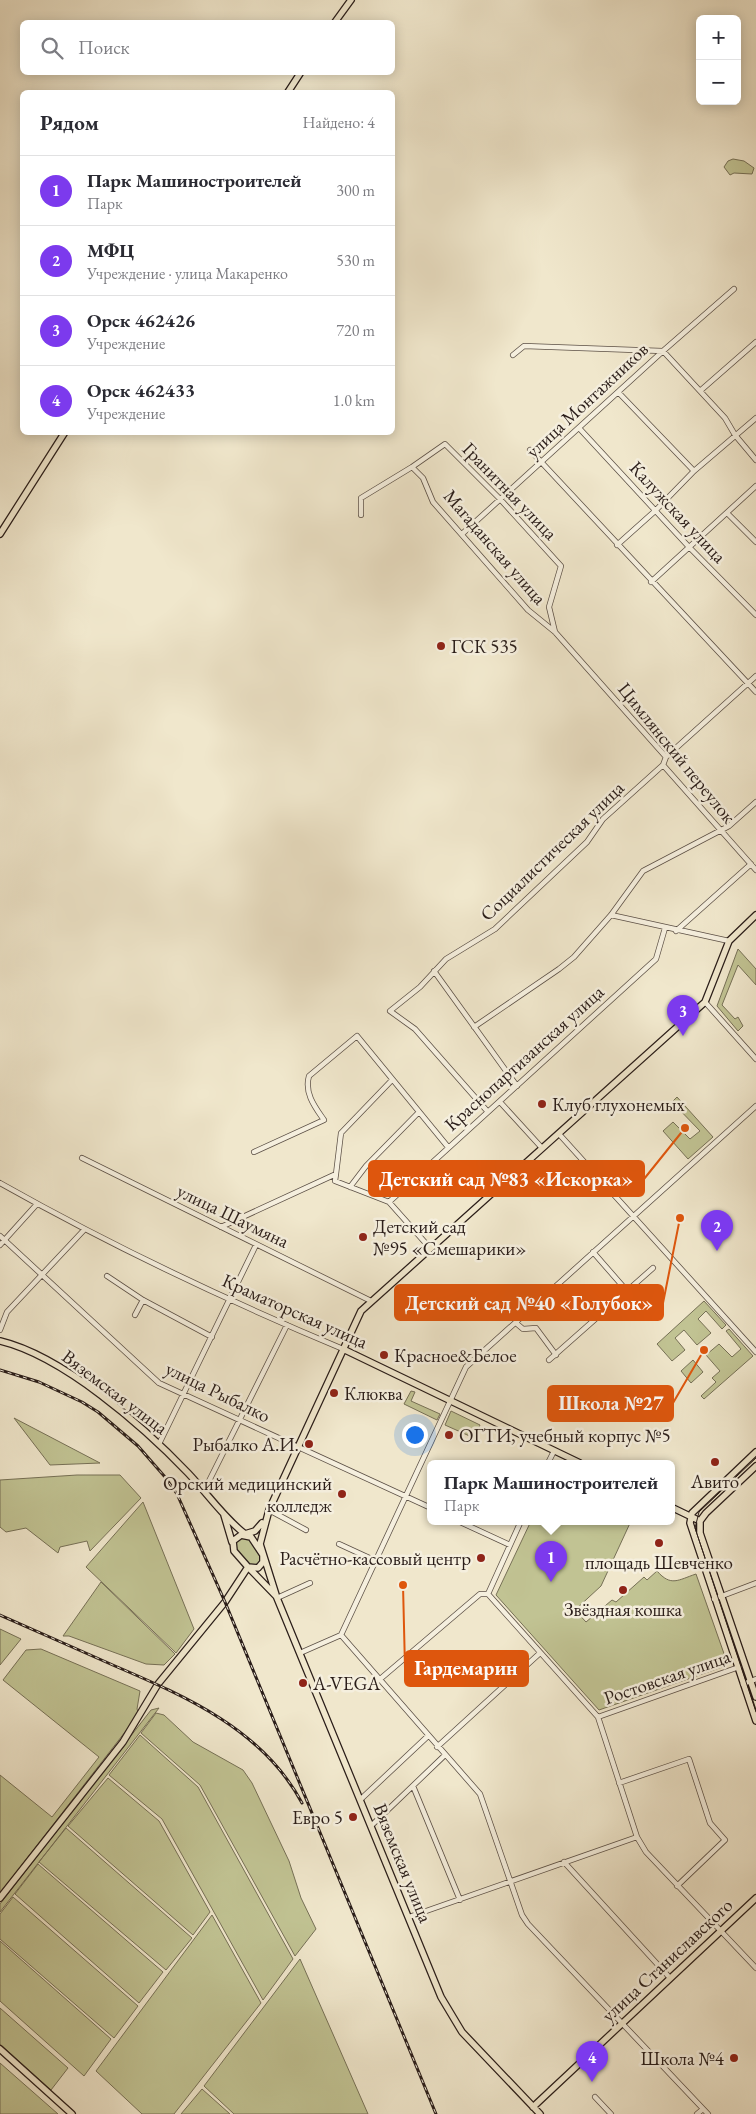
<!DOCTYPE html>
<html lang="ru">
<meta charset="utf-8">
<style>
:root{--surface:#fff;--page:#f7f7f7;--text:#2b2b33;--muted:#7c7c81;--line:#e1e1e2;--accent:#7c3aed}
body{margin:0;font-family:"EB Garamond",serif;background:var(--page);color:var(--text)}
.controls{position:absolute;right:15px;top:15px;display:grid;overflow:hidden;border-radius:8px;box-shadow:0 2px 12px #0003}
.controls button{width:45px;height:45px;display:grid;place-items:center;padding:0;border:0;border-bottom:1px solid var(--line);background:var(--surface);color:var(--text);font:25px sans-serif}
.you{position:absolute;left:414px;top:1434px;width:18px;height:18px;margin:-12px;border:4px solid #fff;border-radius:50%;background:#1a73e8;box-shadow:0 0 0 8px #1a73e833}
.badge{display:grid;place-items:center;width:32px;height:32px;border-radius:50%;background:var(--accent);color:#fff;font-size:16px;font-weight:700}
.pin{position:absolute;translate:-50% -41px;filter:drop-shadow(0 1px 2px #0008)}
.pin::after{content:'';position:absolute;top:26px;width:18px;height:15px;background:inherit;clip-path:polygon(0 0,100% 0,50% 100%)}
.popup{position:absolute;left:427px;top:1460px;width:248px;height:65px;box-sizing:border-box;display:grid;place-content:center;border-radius:8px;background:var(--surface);filter:drop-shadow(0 1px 4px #0005);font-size:16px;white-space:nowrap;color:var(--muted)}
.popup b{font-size:19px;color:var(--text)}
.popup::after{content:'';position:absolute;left:50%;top:100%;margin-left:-10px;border:10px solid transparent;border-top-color:var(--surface)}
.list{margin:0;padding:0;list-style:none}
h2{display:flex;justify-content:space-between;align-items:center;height:65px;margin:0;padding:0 20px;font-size:21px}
h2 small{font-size:16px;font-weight:400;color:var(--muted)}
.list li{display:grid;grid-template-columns:32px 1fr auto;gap:15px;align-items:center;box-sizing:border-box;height:70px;padding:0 20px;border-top:1px solid var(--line)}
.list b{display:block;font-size:19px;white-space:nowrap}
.list p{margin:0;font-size:16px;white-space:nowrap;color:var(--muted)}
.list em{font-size:16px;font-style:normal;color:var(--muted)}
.icon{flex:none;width:28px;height:28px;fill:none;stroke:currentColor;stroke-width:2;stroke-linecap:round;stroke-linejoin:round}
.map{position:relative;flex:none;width:756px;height:2114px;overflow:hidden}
.search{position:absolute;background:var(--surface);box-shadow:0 2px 12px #0003;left:20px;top:20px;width:375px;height:55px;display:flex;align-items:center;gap:12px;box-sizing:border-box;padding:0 18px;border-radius:8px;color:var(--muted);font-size:19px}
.panel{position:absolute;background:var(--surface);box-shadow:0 2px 12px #0003;left:20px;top:90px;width:375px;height:345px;border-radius:8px}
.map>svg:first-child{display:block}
.green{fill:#c1c393;stroke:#767056}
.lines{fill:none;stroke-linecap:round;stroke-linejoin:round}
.minor-casing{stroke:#5c5046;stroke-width:6}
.major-casing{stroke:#2a1d19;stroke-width:8}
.minor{stroke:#f5efde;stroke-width:4.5}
.major{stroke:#f0e7cc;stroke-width:5.5}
.tram{stroke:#2a1d19;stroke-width:1}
.rail-casing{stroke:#2a1d19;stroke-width:3}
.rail{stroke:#f5efde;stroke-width:1;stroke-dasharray:4;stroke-linecap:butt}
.poi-dot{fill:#8f2418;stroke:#f5efde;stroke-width:2}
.labels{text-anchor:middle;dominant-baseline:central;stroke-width:5;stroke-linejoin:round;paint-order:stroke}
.street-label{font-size:19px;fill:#2a1d19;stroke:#f5efde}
.poi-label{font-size:19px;fill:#2a1d19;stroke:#f5efde;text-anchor:start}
.leader{fill:none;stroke:#de560d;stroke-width:2}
.callout-dot{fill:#de560d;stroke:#f5efde;stroke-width:2}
.callout{fill:#de560d;stroke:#de560d;stroke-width:2}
.callout-label{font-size:20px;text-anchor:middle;font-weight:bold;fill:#fff}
</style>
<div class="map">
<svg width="756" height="2114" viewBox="0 0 756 2114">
<rect width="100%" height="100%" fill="#f0e7cc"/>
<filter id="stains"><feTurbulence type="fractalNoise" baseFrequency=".004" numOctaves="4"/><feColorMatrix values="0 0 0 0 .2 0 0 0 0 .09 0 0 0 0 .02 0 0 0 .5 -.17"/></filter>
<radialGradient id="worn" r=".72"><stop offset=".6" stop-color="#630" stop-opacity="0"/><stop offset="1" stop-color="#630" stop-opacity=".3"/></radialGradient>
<path class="green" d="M 733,159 L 744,161 L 754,168 L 752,174 L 734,173 L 730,175 L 724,167 L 728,161 Z
M 738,949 L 756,969 L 756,985 L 738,965 L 722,1005 L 735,1019 L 738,1017 L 743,1026 L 738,1031 L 717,1006 Z
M 677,1097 L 713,1137 L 688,1159 L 663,1131 L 673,1122 L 690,1139 L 700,1131 L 672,1102 Z
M 704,1301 L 726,1325 L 722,1329 L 706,1311 L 698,1319 L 711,1333 L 697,1345 L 684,1330 L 675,1338 L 685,1350 L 672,1361 L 657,1344 Z
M 729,1329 L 753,1356 L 704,1399 L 701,1396 L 716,1382 L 712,1378 L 720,1371 L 706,1355 L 719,1344 L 732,1357 L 741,1349 L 726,1331 Z
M 693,1360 L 703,1372 L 691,1383 L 681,1371 Z
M 411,1391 L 415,1392 L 411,1401 L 440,1414 L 437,1420 L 404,1404 Z
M 451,1411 L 480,1425 L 474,1438 L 445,1425 Z
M 14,1418 L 100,1463 L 50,1465 Z
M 77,1475 L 120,1475 L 141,1498 L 90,1551 L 87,1541 L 60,1547 L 58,1553 L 26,1528 L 6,1532 L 0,1527 L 0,1480 Z
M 143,1502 L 194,1629 L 176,1653 L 86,1567 Z
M 531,1521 L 631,1521 L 601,1586 L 575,1610 L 586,1622 L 612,1600 L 616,1602 L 644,1577 L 647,1580 L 657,1571 C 671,1587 678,1580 696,1574 L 728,1665 L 599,1710 L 496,1595 Z
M 243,1537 L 249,1539 L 261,1557 L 259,1565 L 251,1566 L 237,1551 L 236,1542 Z
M 101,1582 L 175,1654 L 164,1665 L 146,1664 L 69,1636 L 63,1636 Z
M 0,1629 L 21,1639 L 0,1665 Z
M 41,1649 L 140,1691 L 137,1709 L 139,1714 L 0,1893 L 0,1775 L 52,1817 L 99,1757 L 3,1680 L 26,1650 Z
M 159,1708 L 0,1912 L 0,1904 L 151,1710 Z
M 156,1713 L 164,1715 L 193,1742 L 243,1770 L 252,1783 L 289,1861 L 301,1898 L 316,1929 L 295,1956 L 200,1785 L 141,1733 Z
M 140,1735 L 198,1787 L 293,1959 L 263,2000 L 162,1819 L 109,1775 Z
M 108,1778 L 159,1821 L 210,1912 L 193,1935 L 68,1826 Z
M 66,1828 L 192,1938 L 166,1970 L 39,1862 Z
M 38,1864 L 163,1972 L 139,2003 L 15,1894 Z
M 13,1897 L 138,2006 L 114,2038 L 0,1939 L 0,1914 Z
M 212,1915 L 261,2003 L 174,2114 L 142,2114 L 96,2071 Z
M 0,1941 L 111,2039 L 84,2076 L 0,2001 Z
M 300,1959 L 368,2114 L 234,2114 L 204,2086 Z
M 0,2008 L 68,2068 L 51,2090 L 0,2044 Z
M 0,2063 L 58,2114 L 0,2114 Z
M 202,2089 L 230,2114 L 181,2114 Z"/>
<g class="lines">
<g class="minor-casing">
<path id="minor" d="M 513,355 L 524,346 L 663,351 L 725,418 L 735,435 L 756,460
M 700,391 L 756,342
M 618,392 L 694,471
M 579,428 L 689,547 L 756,615
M 530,450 L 756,692
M 412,467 L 445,444 L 500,499 L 561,566 L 549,607 L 555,632
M 727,513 L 756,542
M 361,515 L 361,498 L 412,467 L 423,478 L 433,502 L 528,610 L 555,632 L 666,757 L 663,765 L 756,870
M 462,534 L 663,351 L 734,289
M 617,545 L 655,511 L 694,471 L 756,418
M 651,582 L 756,486
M 666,757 L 756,676
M 611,915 L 729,941
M 676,931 L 751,864
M 434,971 L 517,1086
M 705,1002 L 756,1059
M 474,1027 L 559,969 L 574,957 L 611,915 L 643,871 L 729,826 L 756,802
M 500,1102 L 542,1148
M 488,1112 L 415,1029 L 390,1011 L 420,987 L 446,959 L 495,929 L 587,842 L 603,819 L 663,765
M 559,1134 L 756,1352
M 254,1152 L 324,1120 C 315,1107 304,1093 309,1076 L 357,1036 L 448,1147
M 82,1158 L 371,1301
M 336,1174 L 335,1181 L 389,1202 L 430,1248
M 0,1183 C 110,1245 226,1300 343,1349
M 350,1187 L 366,1166 L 419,1112
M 389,1202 L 656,959 L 665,928
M 221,1227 L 336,1174 L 341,1133 L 392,1080
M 0,1236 L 159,1383 L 431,1508
M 0,1245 L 37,1204
M 593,1252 L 627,1291
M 107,1276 L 143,1300 L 212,1337
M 135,1315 L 143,1300
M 516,1323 L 523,1329 L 536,1328 L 556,1355
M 0,1330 L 7,1312 L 84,1230
M 549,1360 L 653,1268
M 159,1444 L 256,1245
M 548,1463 L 554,1451
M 204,1491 L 287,1325
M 269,1510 L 306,1530
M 458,1521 L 510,1545
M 521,1521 L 488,1594 L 598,1717 L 637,1837 L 646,1852 L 756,1968
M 339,1544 L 376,1561
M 277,1598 L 310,1583
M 714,1599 L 756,1583
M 341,1635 L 466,1367 L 756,1106
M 341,1635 L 480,1794 L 522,1915 L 528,1924 L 708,2114
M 300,1653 L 341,1635
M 379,1680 L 480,1594 L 488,1594
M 743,1684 L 756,1679
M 598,1717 L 739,1667
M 437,1747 L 540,1653
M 619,1783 L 689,1759 L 710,1823 L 725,1840 L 677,1886
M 413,1786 L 460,1900
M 361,1799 L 428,1736
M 372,1825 L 445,1755
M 564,1862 L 670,1978
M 409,1917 L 637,1837
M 595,2097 L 611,2114
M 697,2114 L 703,2109"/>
</g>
<g class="major-casing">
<path id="major" d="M 335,22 L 351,0
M 288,92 L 301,72
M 0,534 L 65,432
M 0,1341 C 63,1356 143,1426 188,1473 C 207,1493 224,1518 245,1534 L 255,1531 L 262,1523
M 343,1349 L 580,1463
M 756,1452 L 692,1513 L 690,1523 L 756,1721
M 756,1466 L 706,1513 L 700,1521 L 700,1533 L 756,1697
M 671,1507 L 700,1521
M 224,1515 L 232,1542
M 241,1535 L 251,1537 L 263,1555 L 263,1562 L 258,1568 L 248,1567 L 234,1551 L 233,1541 Z
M 0,1898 L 123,1742 L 158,1684 L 225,1602 L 248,1567 L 276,1596
M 0,2049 L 72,2114
M 533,2107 L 756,1898
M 540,2114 L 462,2032 L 441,1997 L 277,1598 L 260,1544 L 269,1510 L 361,1311 L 705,1002 L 729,941 L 756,915"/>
</g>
<use href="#minor" class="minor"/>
<use href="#major" class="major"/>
<path class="tram" d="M 756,1458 L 699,1512 L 695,1528 L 756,1712"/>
<g class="rail-casing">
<path id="rail" d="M 0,1370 L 39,1382 L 82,1402 L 98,1412 L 138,1446 L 165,1477 L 177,1494 L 225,1602 L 436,2114
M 0,1615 C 38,1632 77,1649 115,1666 C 187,1697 263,1730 302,1803"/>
</g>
<use href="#rail" class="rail"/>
</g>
<g class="poi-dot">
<circle cx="441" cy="646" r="5"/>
<circle cx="542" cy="1104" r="5"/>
<circle cx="363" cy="1237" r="5"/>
<circle cx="384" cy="1355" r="5"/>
<circle cx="334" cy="1393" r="5"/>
<circle cx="449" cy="1435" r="5"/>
<circle cx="309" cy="1444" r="5"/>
<circle cx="715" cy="1462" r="5"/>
<circle cx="342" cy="1494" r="5"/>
<circle cx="659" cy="1543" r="5"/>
<circle cx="481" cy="1558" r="5"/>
<circle cx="623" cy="1590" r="5"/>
<circle cx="303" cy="1683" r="5"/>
<circle cx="353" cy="1817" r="5"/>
<circle cx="734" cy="2058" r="5"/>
</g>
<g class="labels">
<g class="street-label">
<text transform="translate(587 400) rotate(-43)">улица Монтажников</text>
<text transform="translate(510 491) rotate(46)">Гранитная улица</text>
<text transform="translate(678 512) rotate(47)">Калужская улица</text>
<text transform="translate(495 547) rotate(49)">Магаданская улица</text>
<text transform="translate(677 753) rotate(51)">Цимлянский переулок</text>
<text transform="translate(552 851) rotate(-44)">Социалистическая улица</text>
<text transform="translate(524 1058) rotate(-42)">Краснопартизанская улица</text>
<text transform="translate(233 1216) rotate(26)">улица Шаумяна</text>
<text transform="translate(295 1311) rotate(24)">Краматорская улица</text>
<text transform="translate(115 1392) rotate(37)">Вяземская улица</text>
<text transform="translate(218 1392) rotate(26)">улица Рыбалко</text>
<text transform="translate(667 1677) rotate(-19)">Ростовская улица</text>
<text transform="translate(403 1863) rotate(68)">Вяземская улица</text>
<text transform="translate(667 1960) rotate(-43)">улица Станиславского</text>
</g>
<g class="poi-label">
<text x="451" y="646">ГСК 535</text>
<text x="552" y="1104">Клуб глухонемых</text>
<text x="373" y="1226">Детский сад<tspan x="373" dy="22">№95 «Смешарики»</tspan></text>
<text x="394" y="1355">Красное&amp;Белое</text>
<text x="344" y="1393">Клюква</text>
<text x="459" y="1435">ОГТИ, учебный корпус №5</text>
<text x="299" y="1444" text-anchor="end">Рыбалко А.И.</text>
<text x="715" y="1481" text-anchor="middle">Авито</text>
<text x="332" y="1483" text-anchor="end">Орский медицинский<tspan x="332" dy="22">колледж</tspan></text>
<text x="471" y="1558" text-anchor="end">Расчётно-кассовый центр</text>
<text x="659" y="1562" text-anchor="middle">площадь Шевченко</text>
<text x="623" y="1609" text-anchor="middle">Звёздная кошка</text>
<text x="313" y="1683">A-VEGA</text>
<text x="343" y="1817" text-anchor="end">Евро 5</text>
<text x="724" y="2058" text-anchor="end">Школа №4</text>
</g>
</g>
<path class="leader" d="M685 1128L644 1179M680 1218L663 1303M704 1350L673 1403M403 1585L405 1668"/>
<g class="callout-dot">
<circle cx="685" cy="1128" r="5"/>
<circle cx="680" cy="1218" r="5"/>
<circle cx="704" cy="1350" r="5"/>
<circle cx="403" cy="1585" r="5"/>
</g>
<g class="callout">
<rect x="369" y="1161" width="275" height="35" rx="5"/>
<rect x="395" y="1285" width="268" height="35" rx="5"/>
<rect x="548" y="1386" width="125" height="35" rx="5"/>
<rect x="405" y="1651" width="123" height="35" rx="5"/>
</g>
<g class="callout-label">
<text x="506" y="1186">Детский сад №83 «Искорка»</text>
<text x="529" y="1310">Детский сад №40 «Голубок»</text>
<text x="611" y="1410">Школа №27</text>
<text x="466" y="1675">Гардемарин</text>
</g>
<rect width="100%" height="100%" filter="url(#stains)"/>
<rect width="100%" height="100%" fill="url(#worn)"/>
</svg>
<div class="controls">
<button>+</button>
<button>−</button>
</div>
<div class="you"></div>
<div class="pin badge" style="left:551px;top:1582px">1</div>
<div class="popup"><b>Парк Машиностроителей</b>Парк</div>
<div class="pin badge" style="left:717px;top:1251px">2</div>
<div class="pin badge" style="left:683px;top:1036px">3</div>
<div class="pin badge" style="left:592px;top:2082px">4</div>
<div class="search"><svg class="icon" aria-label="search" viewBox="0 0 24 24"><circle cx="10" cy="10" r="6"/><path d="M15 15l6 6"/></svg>Поиск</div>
<section class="panel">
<h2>Рядом<small>Найдено: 4</small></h2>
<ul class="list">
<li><span class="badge">1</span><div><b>Парк Машиностроителей</b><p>Парк</p></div><em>300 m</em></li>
<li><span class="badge">2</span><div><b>МФЦ</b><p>Учреждение · улица Макаренко</p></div><em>530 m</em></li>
<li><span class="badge">3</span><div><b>Орск 462426</b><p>Учреждение</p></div><em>720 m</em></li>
<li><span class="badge">4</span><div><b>Орск 462433</b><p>Учреждение</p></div><em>1.0 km</em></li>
</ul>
</section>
</div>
